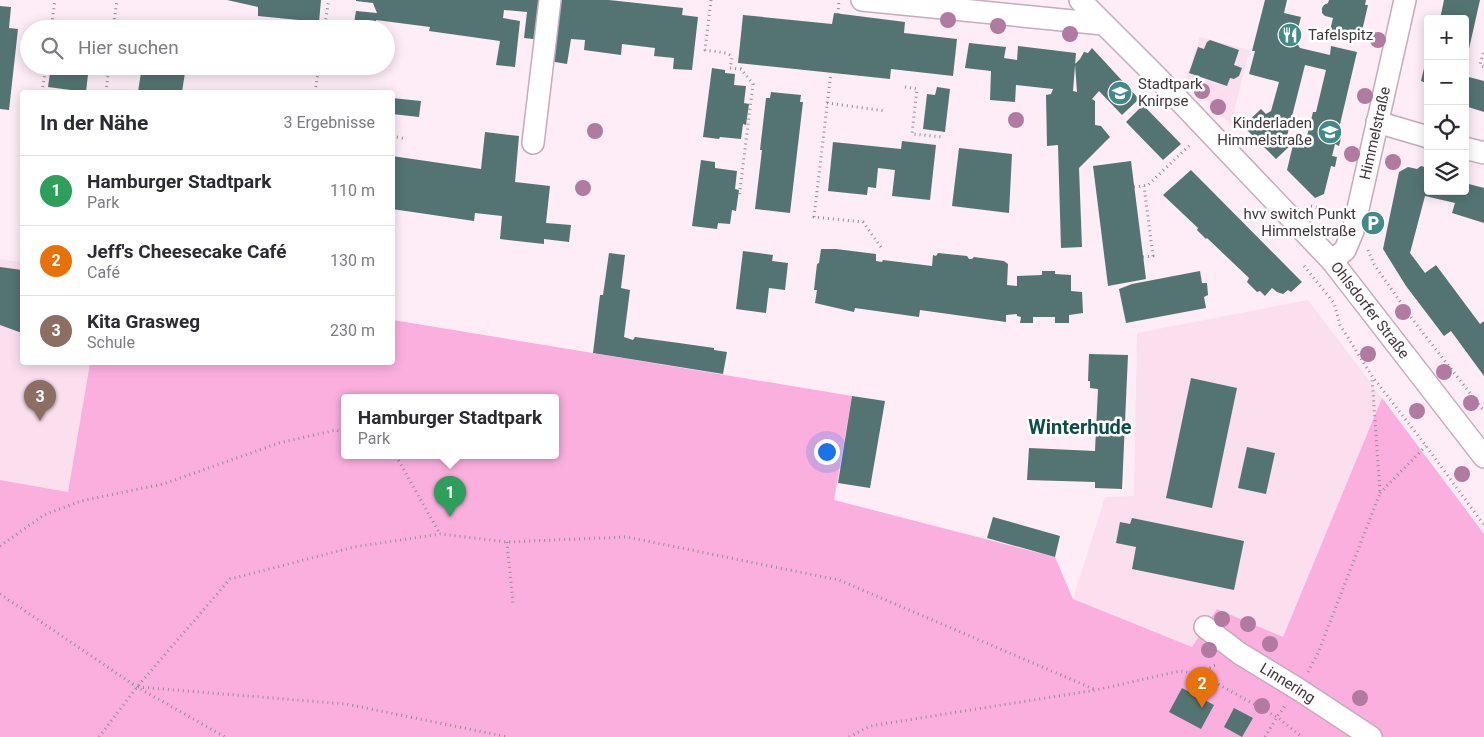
<!DOCTYPE html>
<html lang="de">
<meta charset="utf-8">
<style>
:root{--surface:#fff;--page:#f7f7f7;--text:#2b2b33;--muted:#7c7c81;--line:#e1e1e2;--accent:#428a87}
body{margin:0;font-family:Roboto,sans-serif;background:var(--page);color:var(--text)}
.controls{position:absolute;right:15px;top:15px;display:grid;overflow:hidden;border-radius:5px;box-shadow:0 2px 12px #0003}
.controls button{width:45px;height:45px;display:grid;place-items:center;padding:0;border:0;border-bottom:1px solid var(--line);background:var(--surface);color:var(--text);font:25px sans-serif}
.you{position:absolute;left:826px;top:451px;width:18px;height:18px;margin:-12px;border:4px solid #fff;border-radius:50%;background:#1a73e8;box-shadow:0 0 0 8px #1a73e833}
.badge{display:grid;place-items:center;width:32px;height:32px;border-radius:50%;background:var(--accent);color:#fff;font-size:16px;font-weight:700}
.pin{position:absolute;translate:-50% -41px;filter:drop-shadow(0 1px 2px #0008)}
.pin::after{content:'';position:absolute;top:26px;width:18px;height:15px;background:inherit;clip-path:polygon(0 0,100% 0,50% 100%)}
.popup{position:absolute;left:341px;top:394px;width:218px;height:65px;box-sizing:border-box;display:grid;place-content:center;border-radius:5px;background:var(--surface);filter:drop-shadow(0 1px 4px #0005);font-size:16px;white-space:nowrap;color:var(--muted)}
.popup b{font-size:19px;color:var(--text)}
.popup::after{content:'';position:absolute;left:50%;top:100%;margin-left:-10px;border:10px solid transparent;border-top-color:var(--surface)}
.list{margin:0;padding:0;list-style:none}
h2{display:flex;justify-content:space-between;align-items:center;height:65px;margin:0;padding:0 20px;font-size:21px}
h2 small{font-size:16px;font-weight:400;color:var(--muted)}
.list li{display:grid;grid-template-columns:32px 1fr auto;gap:15px;align-items:center;box-sizing:border-box;height:70px;padding:0 20px;border-top:1px solid var(--line)}
.list b{display:block;font-size:19px;white-space:nowrap}
.list p{margin:0;font-size:16px;white-space:nowrap;color:var(--muted)}
.list em{font-size:16px;font-style:normal;color:var(--muted)}
.icon{flex:none;width:28px;height:28px;fill:none;stroke:currentColor;stroke-width:2;stroke-linecap:round;stroke-linejoin:round}
.map{position:relative;flex:none;width:1484px;height:737px;overflow:hidden}
.search{position:absolute;background:var(--surface);box-shadow:0 2px 12px #0003;left:20px;top:20px;width:375px;height:55px;display:flex;align-items:center;gap:12px;box-sizing:border-box;padding:0 18px;border-radius:28px;color:var(--muted);font-size:19px}
.panel{position:absolute;background:var(--surface);box-shadow:0 2px 12px #0003;left:20px;top:90px;width:375px;height:275px;border-radius:5px}
.map>svg:first-child{display:block}
.built{fill:#fbdfef}
.green{fill:#fbafde;fill-rule:evenodd}
.building{fill:#537472}
.lines{fill:none;stroke-linecap:round;stroke-linejoin:round}
.minor-casing{stroke:#c6abbb;stroke-width:24}
.path{stroke:#9b8c94;stroke-width:3;stroke-dasharray:1 4;stroke-linecap:butt}
.minor{stroke:#fff;stroke-width:21}
.tree{fill:#b17aa0}
.labels{text-anchor:middle;dominant-baseline:central;stroke-width:5;stroke-linejoin:round;paint-order:stroke}
.poi-label{font-size:15px;fill:#40353b;stroke:#fff;text-anchor:start}
.street-label{font-size:15px;fill:#40353b;stroke:#fff}
.district-label{font-size:20px;font-weight:bold;fill:#0f4d4b;stroke:#fff}
</style>
<div class="map">
<svg width="1484" height="737" viewBox="0 0 1484 737">
<rect width="100%" height="100%" fill="#feecf6"/>
<path class="built" d="M 1200,37 L 1249,50 L 1231,125 L 1186,79 Z
M 0,259 L 22,262 L 22,362 L 90,363 L 68,492 L 0,480 Z
M 1308,300 L 1382,398 L 1283,638 L 1217,609 L 1192,647 L 1073,599 L 1105,497 L 1134,496 L 1137,333 Z"/>
<path class="green" d="M 393,320 L 852,396 L 834,500 L 1055,557 L 1073,599 L 1192,647 L 1217,609 L 1283,637 L 1382,398 L 1484,534 L 1484,737 L 0,737 L 0,480 L 68,492 L 90,363 L 392,362 ZM 345,398 L 555,398 L 555,456 L 345,456 Z"/>
<path class="building" d="M 227,0 L 321,0 L 319,22 L 258,16 L 258,7 Z
M 356,0 L 546,0 L 542,40 L 524,38 L 527,12 L 504,10 L 503,18 L 520,21 L 515,67 L 496,65 L 500,41 L 429,31 L 430,27 L 376,20 L 374,29 L 353,29 L 356,11 L 377,13 L 373,3 L 356,1 Z
M 556,0 L 609,0 L 683,8 L 682,15 L 698,17 L 692,70 L 673,69 L 674,58 L 654,56 L 655,48 L 622,44 L 621,55 L 584,50 L 585,40 L 571,39 L 567,64 L 549,61 Z
M 1265,0 L 1287,0 L 1284,13 L 1301,17 L 1295,40 L 1300,48 L 1330,55 L 1331,46 L 1357,52 L 1337,137 L 1341,138 L 1339,146 L 1335,144 L 1332,156 L 1337,157 L 1335,167 L 1331,166 L 1324,194 L 1315,198 L 1287,170 L 1293,145 L 1304,148 L 1313,112 L 1316,112 L 1326,70 L 1305,65 L 1287,136 L 1293,143 L 1276,159 L 1243,126 L 1261,109 L 1266,114 L 1271,111 L 1279,82 L 1249,74 L 1255,51 L 1252,51 Z
M 1329,0 L 1366,0 L 1365,5 L 1368,5 L 1362,31 L 1359,31 L 1356,42 L 1329,35 L 1333,18 L 1325,16 L 1322,13 L 1322,8 L 1324,5 L 1328,3 Z
M 1444,0 L 1480,0 L 1466,62 L 1465,19 L 1440,19 Z
M 0,6 L 11,7 L 9,28 L 18,29 L 9,110 L 0,109 Z
M 834,13 L 905,22 L 904,33 L 957,39 L 953,76 L 891,69 L 890,79 L 738,63 L 743,15 L 832,24 Z
M 1210,40 L 1239,50 L 1234,65 L 1242,68 L 1239,76 L 1234,79 L 1230,78 L 1227,86 L 1189,73 L 1198,47 L 1204,49 L 1207,42 Z
M 969,43 L 1006,47 L 1004,58 L 1017,60 L 1018,46 L 1076,53 L 1073,91 L 1077,92 L 1075,64 L 1080,59 L 1084,52 L 1088,53 L 1092,48 L 1139,99 L 1122,115 L 1099,91 L 1092,99 L 1095,101 L 1095,125 L 1101,126 L 1110,137 L 1079,168 L 1082,247 L 1061,248 L 1058,145 L 1047,146 L 1046,95 L 1051,94 L 1053,89 L 1016,85 L 1015,102 L 990,100 L 991,71 L 965,68 Z
M 1427,55 L 1428,55 L 1428,99 L 1426,99 L 1424,92 L 1426,83 L 1421,81 Z
M 51,66 L 89,66 L 86,92 L 48,87 Z
M 142,66 L 186,66 L 182,92 L 138,92 Z
M 348,66 L 368,66 L 367,72 L 348,69 Z
M 712,68 L 725,70 L 725,73 L 735,74 L 734,85 L 746,86 L 744,103 L 749,104 L 746,125 L 743,124 L 741,139 L 720,137 L 719,139 L 703,137 Z
M 1465,76 L 1484,81 L 1484,112 L 1465,106 Z
M 937,87 L 950,89 L 945,132 L 923,129 L 927,94 L 935,95 Z
M 771,92 L 801,95 L 800,102 L 803,102 L 790,213 L 755,209 L 762,150 L 760,150 L 766,98 L 770,98 Z
M 392,98 L 421,101 L 419,117 L 392,114 Z
M 1143,105 L 1181,144 L 1163,160 L 1126,122 Z
M 485,132 L 519,136 L 515,182 L 550,186 L 546,223 L 571,225 L 569,242 L 544,239 L 544,244 L 500,239 L 502,216 L 475,213 L 474,221 L 392,209 L 392,156 L 481,169 Z
M 902,141 L 936,145 L 930,200 L 892,196 L 895,170 L 878,168 L 876,188 L 868,187 L 867,195 L 828,191 L 833,142 L 901,149 Z
M 959,148 L 1012,154 L 1009,213 L 952,206 Z
M 701,160 L 715,162 L 715,168 L 737,171 L 735,189 L 739,190 L 736,211 L 732,210 L 730,224 L 718,223 L 717,229 L 692,226 Z
M 1131,161 L 1146,279 L 1108,286 L 1093,166 Z
M 1421,166 L 1428,168 L 1428,191 L 1465,191 L 1465,183 L 1484,188 L 1484,223 L 1452,213 L 1455,203 L 1425,196 L 1410,253 L 1425,273 L 1436,265 L 1480,324 L 1484,321 L 1484,376 L 1451,331 L 1444,336 L 1406,286 L 1383,249 L 1399,172 L 1408,167 L 1417,169 Z
M 1191,170 L 1302,282 L 1291,292 L 1288,290 L 1283,294 L 1277,292 L 1272,288 L 1265,296 L 1260,291 L 1257,292 L 1247,282 L 1249,278 L 1207,238 L 1206,239 L 1197,230 L 1198,228 L 1163,195 Z
M 821,249 L 836,249 L 876,254 L 876,261 L 882,262 L 883,260 L 932,266 L 933,255 L 936,256 L 938,253 L 967,256 L 969,259 L 972,259 L 974,257 L 1004,261 L 1008,264 L 1007,285 L 1017,286 L 1017,276 L 1042,275 L 1042,271 L 1055,271 L 1055,274 L 1071,275 L 1071,291 L 1082,292 L 1083,313 L 1069,315 L 1069,323 L 1055,323 L 1055,317 L 1033,317 L 1033,323 L 1020,323 L 1021,317 L 1017,316 L 1017,314 L 1006,315 L 1006,322 L 920,310 L 919,317 L 855,308 L 854,312 L 815,303 L 817,290 L 814,290 L 817,264 L 819,263 Z
M 743,251 L 773,255 L 772,261 L 788,263 L 785,290 L 769,288 L 766,313 L 736,309 Z
M 609,253 L 625,255 L 621,288 L 630,290 L 624,337 L 633,340 L 635,337 L 679,343 L 714,348 L 714,350 L 727,352 L 723,374 L 593,353 L 600,295 L 603,295 Z
M 0,267 L 22,270 L 22,333 L 0,325 Z
M 1200,271 L 1202,283 L 1207,283 L 1208,295 L 1204,297 L 1206,308 L 1126,323 L 1119,289 L 1132,284 Z
M 1089,354 L 1128,355 L 1122,489 L 1095,488 L 1095,482 L 1027,480 L 1029,448 L 1095,451 L 1098,389 L 1090,388 L 1090,381 L 1088,381 Z
M 1191,378 L 1237,388 L 1212,508 L 1166,498 Z
M 852,396 L 885,401 L 870,488 L 838,483 Z
M 1247,447 L 1275,453 L 1266,494 L 1238,488 Z
M 993,517 L 1060,536 L 1055,557 L 987,538 Z
M 1132,518 L 1244,541 L 1234,590 L 1132,569 L 1136,547 L 1116,543 L 1120,522 L 1130,524 Z
M 1182,688 L 1214,705 L 1201,729 L 1169,712 Z
M 1234,708 L 1253,718 L 1242,737 L 1224,727 Z"/>
<g class="lines">
<g class="minor-casing">
<g id="minor">
<path d="M 862,0 L 1103,24"/>
<path id="s1" d="M 1080,0 L 1157,77 L 1332,261 L 1484,457"/>
<path d="M 1377,122 L 1428,137"/>
<path d="M 533,143 L 550,0"/>
<path d="M 1465,148 L 1484,153"/>
<path id="s2" d="M 1332,261 L 1345,250 L 1353,231 L 1405,0"/>
<path id="s3" d="M 1205,627 L 1239,653 L 1298,689 L 1371,737"/>
</g>
</g>
<path class="path" d="M 711,0 L 705,50 L 726,53 L 730,55 L 732,58 L 730,68 L 741,69 L 753,84 L 739,198
M 838,14 L 839,1
M 51,29 L 55,0
M 113,29 L 117,0
M 324,29 L 329,0
M 1483,53 L 1480,65 L 1484,67
M 831,72 L 814,217 L 863,222 L 883,250
M 905,87 L 917,89 L 912,134 L 943,137
M 42,92 L 46,66
M 106,92 L 109,66
M 315,92 L 319,66
M 827,103 L 886,111
M 392,136 L 406,139
M 1134,187 L 1148,185 L 1192,143
M 1311,206 L 1327,210 L 1335,214
M 1368,250 L 1374,264 L 1380,273 L 1416,324 L 1484,411
M 1143,257 L 1153,256 L 1144,186
M 1304,266 L 1334,303 L 1340,325 L 1372,376 L 1426,446 L 1484,525
M 396,456 L 440,534
M 1380,493 L 1426,446
M 507,542 L 513,604
M 0,546 L 44,515 L 81,501 L 163,484 L 279,443 L 336,430 L 345,434
M 0,594 L 137,687 L 225,737
M 1308,672 L 1318,653 L 1380,493 L 1372,377
M 1201,673 L 1217,664
M 138,687 L 346,704 L 508,737
M 99,737 L 137,687 L 230,579 L 354,547 L 440,534 L 507,542 L 627,537 L 839,580 L 1096,690
M 849,737 L 870,726 L 1096,690 L 1180,671 L 1200,674 L 1277,717 L 1302,737
M 1265,737 L 1277,717 L 1285,706"/>
<use href="#minor" class="minor"/>
</g>
<g class="tree">
<circle cx="948" cy="20" r="8"/>
<circle cx="998" cy="26" r="8"/>
<circle cx="1070" cy="34" r="8"/>
<circle cx="1378" cy="40" r="8"/>
<circle cx="1202" cy="91" r="8"/>
<circle cx="1365" cy="96" r="8"/>
<circle cx="1218" cy="107" r="8"/>
<circle cx="1016" cy="120" r="8"/>
<circle cx="595" cy="131" r="8"/>
<circle cx="1352" cy="154" r="8"/>
<circle cx="1393" cy="162" r="8"/>
<circle cx="583" cy="188" r="8"/>
<circle cx="1403" cy="312" r="8"/>
<circle cx="1368" cy="354" r="8"/>
<circle cx="1444" cy="372" r="8"/>
<circle cx="1471" cy="403" r="8"/>
<circle cx="1417" cy="411" r="8"/>
<circle cx="1462" cy="474" r="8"/>
<circle cx="1222" cy="619" r="8"/>
<circle cx="1248" cy="624" r="8"/>
<circle cx="1270" cy="644" r="8"/>
<circle cx="1209" cy="650" r="8"/>
<circle cx="1360" cy="698" r="8"/>
<circle cx="1262" cy="706" r="8"/>
</g>
<defs>
<g id="restaurant-disc" transform="scale(1.25)"><circle r="9.5" fill="#428a87" stroke="#fff"/><path d="M-5-6h1v4h1v-4h1v4h1v-4h1v5L-1.5 .5V6h-2V.5L-5-1ZM5-6V6H3V1.5H1.5Q1.5-4 5-6Z" fill="#fff"/></g>
<g id="school-disc" transform="scale(1.25)"><circle r="9.5" fill="#428a87" stroke="#fff"/><path d="M0-5L7-2L0 1L-7-2ZM-4 1L0 2.5L4 1V4Q0 6-4 4Z" fill="#fff"/></g>
<g id="parking-disc" transform="scale(1.25)"><circle r="9.5" fill="#428a87" stroke="#fff"/><path d="M-3.5-5.5H1a3.5 3.5 0 0 1 0 7H-1V5.5H-3.5ZM-1-3.4V-.6H.8a1.4 1.4 0 0 0 0-2.8Z" fill="#fff"/></g>
</defs>
<g fill-rule="evenodd">
<use href="#restaurant-disc" x="1290" y="35"/>
<use href="#school-disc" x="1120" y="93"/>
<use href="#school-disc" x="1330" y="132"/>
<use href="#parking-disc" x="1373" y="223"/>
</g>
<g class="labels">
<g class="poi-label">
<text x="1308" y="35">Tafelspitz</text>
<text x="1138" y="84">Stadtpark<tspan x="1138" dy="17">Knirpse</tspan></text>
<text x="1312" y="123" text-anchor="end">Kinderladen<tspan x="1312" dy="17">Himmelstraße</tspan></text>
<text x="1356" y="214" text-anchor="end">hvv switch Punkt<tspan x="1356" dy="17">Himmelstraße</tspan></text>
</g>
<g class="street-label">
<text stroke="none"><textPath href="#s2" startOffset="138">Himmelstraße</textPath></text>
<text stroke="none"><textPath href="#s1" startOffset="425">Ohlsdorfer Straße</textPath></text>
<text stroke="none"><textPath href="#s3" startOffset="100">Linnering</textPath></text>
</g>
<g class="district-label">
<text x="1080" y="427">Winterhude</text>
</g>
</g>
</svg>
<div class="controls">
<button>+</button>
<button>−</button>
<button><svg class="icon" aria-label="locate" viewBox="0 0 24 24"><circle cx="12" cy="12" r="6"/><path d="M12 2v4M12 18v4M2 12h4M18 12h4"/></svg></button>
<button><svg class="icon" aria-label="layers" viewBox="0 0 24 24"><path d="M12 4l9 5-9 5-9-5zM3 14l9 5 9-5"/></svg></button>
</div>
<div class="you"></div>
<div class="pin badge" style="left:450px;top:517px;background:#2e9e5b">1</div>
<div class="popup"><b>Hamburger Stadtpark</b>Park</div>
<div class="pin badge" style="left:1202px;top:708px;background:#e8710a">2</div>
<div class="pin badge" style="left:40px;top:421px;background:#8d6e63">3</div>
<div class="search"><svg class="icon" aria-label="search" viewBox="0 0 24 24"><circle cx="10" cy="10" r="6"/><path d="M15 15l6 6"/></svg>Hier suchen</div>
<section class="panel">
<h2>In der Nähe<small>3 Ergebnisse</small></h2>
<ul class="list">
<li><span class="badge" style="background:#2e9e5b">1</span><div><b>Hamburger Stadtpark</b><p>Park</p></div><em>110 m</em></li>
<li><span class="badge" style="background:#e8710a">2</span><div><b>Jeff's Cheesecake Café</b><p>Café</p></div><em>130 m</em></li>
<li><span class="badge" style="background:#8d6e63">3</span><div><b>Kita Grasweg</b><p>Schule</p></div><em>230 m</em></li>
</ul>
</section>
</div>
